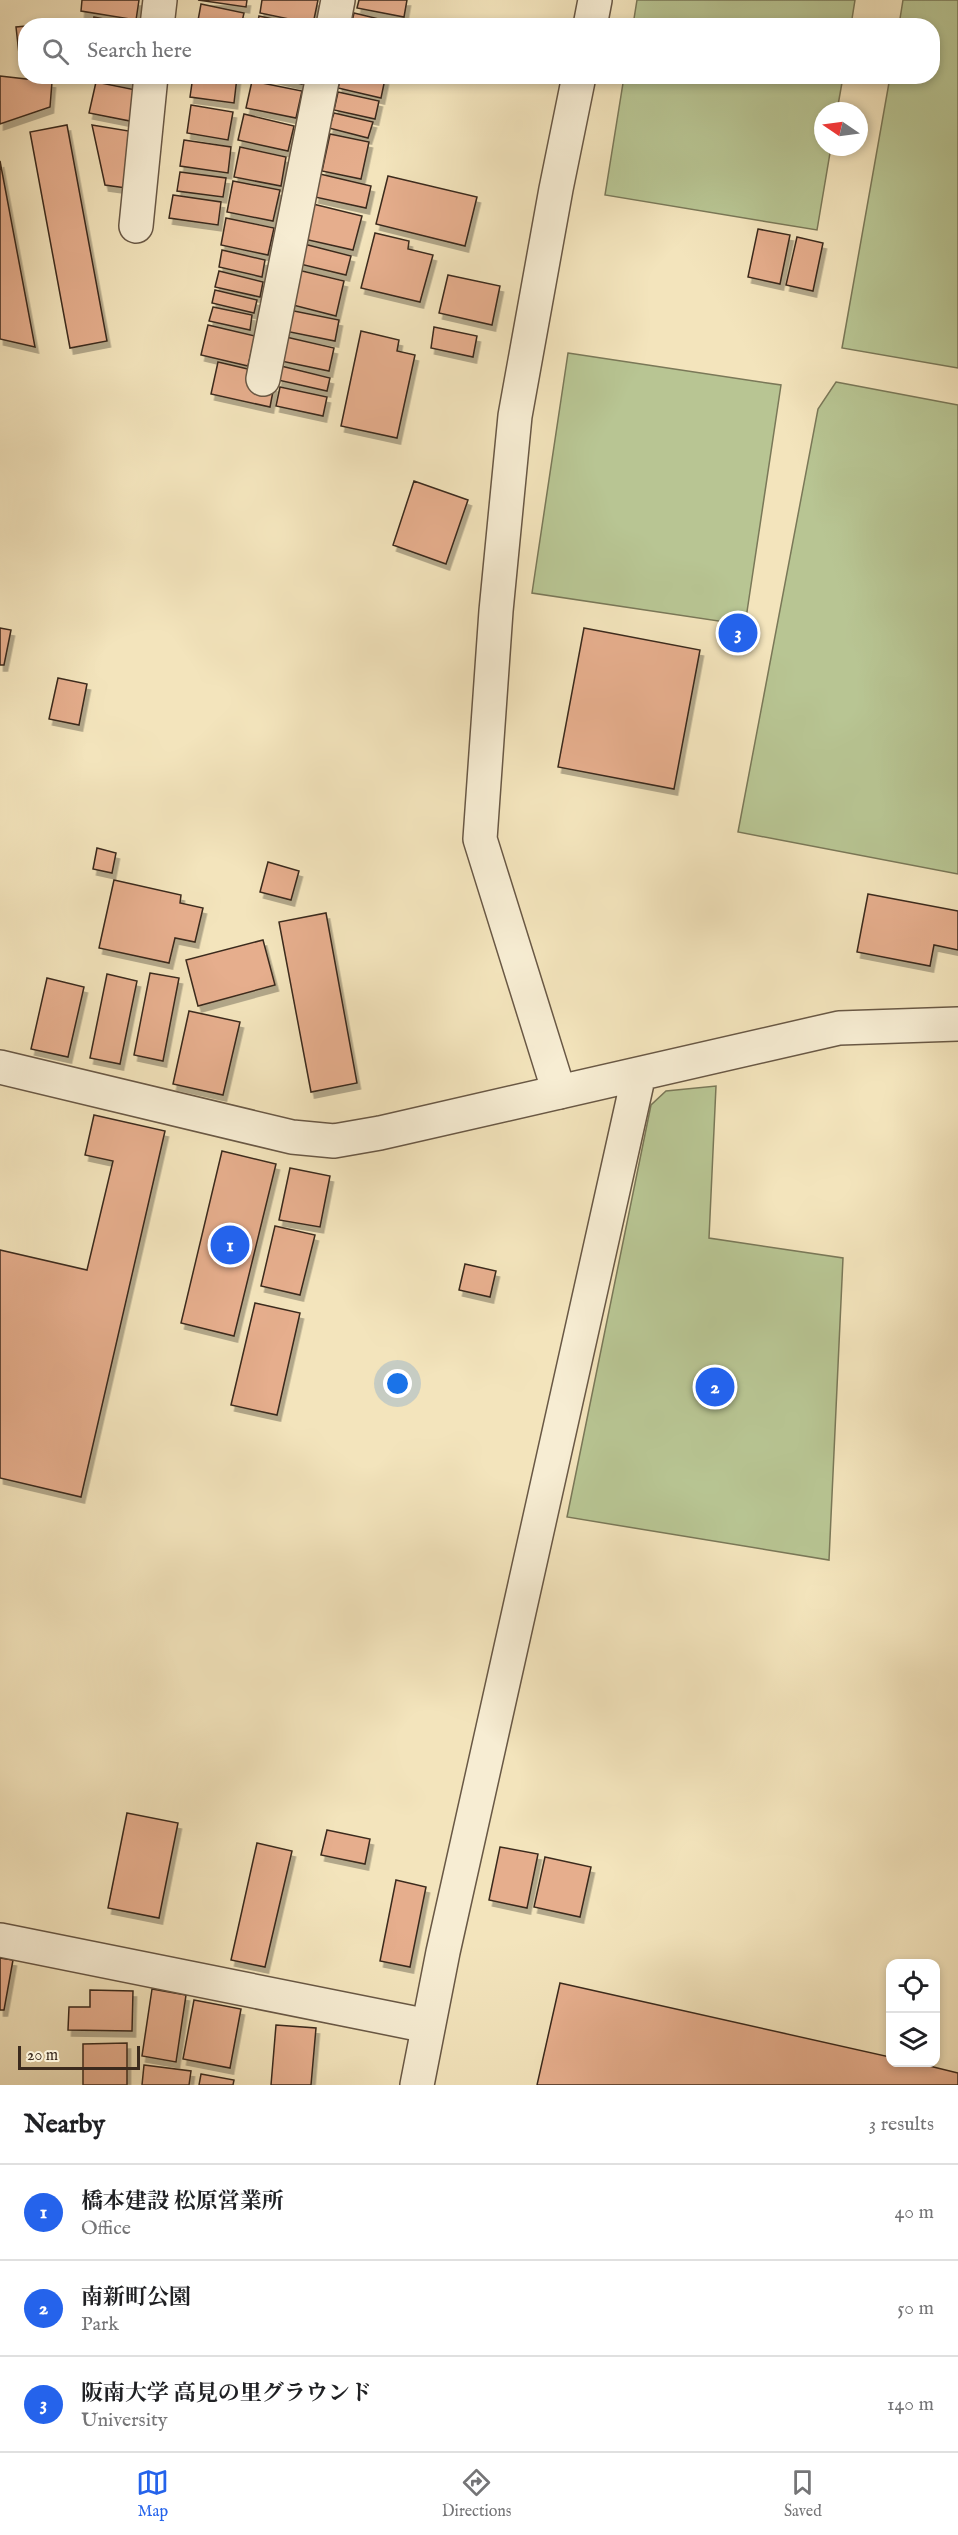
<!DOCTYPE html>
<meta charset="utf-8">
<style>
:root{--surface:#fff;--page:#f2f2f2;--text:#202124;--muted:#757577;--line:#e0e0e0;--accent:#2563eb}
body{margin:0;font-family:"IM FELL English","Noto Serif JP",serif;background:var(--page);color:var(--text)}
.controls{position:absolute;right:18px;bottom:18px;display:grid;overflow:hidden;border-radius:12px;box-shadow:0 3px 9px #0003}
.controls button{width:54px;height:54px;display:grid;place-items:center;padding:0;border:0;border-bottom:2px solid var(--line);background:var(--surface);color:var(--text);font:30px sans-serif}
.compass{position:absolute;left:814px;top:102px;width:54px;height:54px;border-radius:50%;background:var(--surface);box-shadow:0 3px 9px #0003;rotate:283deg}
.scale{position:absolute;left:18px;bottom:15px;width:122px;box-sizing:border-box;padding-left:6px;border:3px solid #3b2a1d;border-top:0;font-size:16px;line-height:21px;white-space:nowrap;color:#3b2a1d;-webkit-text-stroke:4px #f7edd3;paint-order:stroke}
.you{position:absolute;left:398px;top:1384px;width:21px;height:21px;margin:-15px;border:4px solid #fff;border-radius:50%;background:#1a73e8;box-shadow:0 0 0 9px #1a73e833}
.badge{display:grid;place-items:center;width:39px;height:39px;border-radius:50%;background:var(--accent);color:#fff;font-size:20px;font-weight:700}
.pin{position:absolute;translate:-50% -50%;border:3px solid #fff;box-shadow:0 2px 6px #0006}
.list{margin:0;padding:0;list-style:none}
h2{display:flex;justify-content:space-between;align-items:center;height:78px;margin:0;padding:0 24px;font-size:26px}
h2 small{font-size:20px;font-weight:400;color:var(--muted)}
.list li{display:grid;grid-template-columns:39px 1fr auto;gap:18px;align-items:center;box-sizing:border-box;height:96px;padding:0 24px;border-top:2px solid var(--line)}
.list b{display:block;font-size:22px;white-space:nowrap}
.list p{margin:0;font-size:20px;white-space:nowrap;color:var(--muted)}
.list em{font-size:20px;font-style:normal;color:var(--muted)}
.icon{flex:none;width:33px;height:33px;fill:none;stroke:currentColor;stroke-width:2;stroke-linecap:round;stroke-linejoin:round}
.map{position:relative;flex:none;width:958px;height:2085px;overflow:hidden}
.search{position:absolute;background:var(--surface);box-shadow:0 3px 9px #0003;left:18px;right:18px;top:18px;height:66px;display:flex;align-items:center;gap:15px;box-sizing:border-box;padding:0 21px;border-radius:24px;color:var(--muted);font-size:22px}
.sheet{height:366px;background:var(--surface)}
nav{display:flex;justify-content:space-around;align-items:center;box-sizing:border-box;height:84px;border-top:2px solid var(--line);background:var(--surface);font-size:16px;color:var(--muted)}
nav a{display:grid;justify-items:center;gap:3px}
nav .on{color:var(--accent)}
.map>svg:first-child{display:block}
.green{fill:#b8c593;stroke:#7a7858;stroke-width:1.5}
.building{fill:#e6ae8d;stroke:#3b2a1d;stroke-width:1.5;filter:url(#shadow)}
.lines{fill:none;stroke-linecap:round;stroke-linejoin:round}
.minor-casing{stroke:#695845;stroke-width:36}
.tertiary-casing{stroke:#695845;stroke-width:36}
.minor{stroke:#f7edd3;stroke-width:33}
.tertiary{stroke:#f7edd3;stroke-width:33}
</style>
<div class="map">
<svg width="958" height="2085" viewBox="0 0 958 2085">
<defs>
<filter id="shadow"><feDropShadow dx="3.5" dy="6" stdDeviation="0" flood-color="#0004"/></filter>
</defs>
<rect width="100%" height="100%" fill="#f3e4bc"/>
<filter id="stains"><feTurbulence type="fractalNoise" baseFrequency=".00333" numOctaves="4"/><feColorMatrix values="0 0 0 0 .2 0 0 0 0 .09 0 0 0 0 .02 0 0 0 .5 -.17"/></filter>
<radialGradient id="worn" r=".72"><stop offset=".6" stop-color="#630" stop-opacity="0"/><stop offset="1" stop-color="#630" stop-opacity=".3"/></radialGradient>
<path class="green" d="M 637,0 L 855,0 L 851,25 L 633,25 Z
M 903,0 L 958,0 L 958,368 L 842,348 L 890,77 L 932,76 L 932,26 L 899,25 Z
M 624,77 L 843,77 L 837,111 L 823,111 L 823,147 L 831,147 L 817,230 L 605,195 Z
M 568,353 L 781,385 L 745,625 L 532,593 Z
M 836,382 L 958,405 L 958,874 L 738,832 L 818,409 Z
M 716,1086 L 709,1238 L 843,1258 L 829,1560 L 567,1517 L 651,1105 L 666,1091 Z"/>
<path class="building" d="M 82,0 L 139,0 L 136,20 L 81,11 Z
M 198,0 L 247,0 L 246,7 Z
M 262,0 L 318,0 L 313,24 L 260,13 Z
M 359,0 L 407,0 L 404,17 L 357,8 Z
M 201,4 L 244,13 L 241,26 L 197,26 Z
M 354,13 L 400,24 L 400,26 L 351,26 Z
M 259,16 L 306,26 L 257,26 Z
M 94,17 L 139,26 L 92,26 Z
M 26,26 L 26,53 L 19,54 L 16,27 Z
M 0,76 L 52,82 L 50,107 L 0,124 Z
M 100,76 L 135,76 L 134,83 Z
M 193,76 L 237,77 L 234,103 L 190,97 Z
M 268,76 L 304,76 L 302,84 Z
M 341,76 L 385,79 L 381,98 L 338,88 Z
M 252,81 L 302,91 L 296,118 L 246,108 Z
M 96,82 L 136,90 L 130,121 L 89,113 Z
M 338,92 L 379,101 L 375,119 L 334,110 Z
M 191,105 L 233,112 L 228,140 L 187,133 Z
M 334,113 L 373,122 L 368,138 L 329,128 Z
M 244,114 L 294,126 L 288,151 L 238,140 Z
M 67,125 L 107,341 L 70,348 L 30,132 Z
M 92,125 L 135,132 L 126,188 L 105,185 Z
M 330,134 L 369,142 L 361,179 L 322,171 Z
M 184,140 L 231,147 L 228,173 L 180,166 Z
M 240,147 L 286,157 L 281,186 L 234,177 Z
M 0,161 L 35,347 L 0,339 Z
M 180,172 L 226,178 L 223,197 L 177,191 Z
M 320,174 L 371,186 L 366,208 L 315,197 Z
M 388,176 L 477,197 L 465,246 L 376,224 Z
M 233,181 L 280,190 L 273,221 L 227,212 Z
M 173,195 L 221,202 L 218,225 L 169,218 Z
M 313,204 L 362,216 L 353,250 L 304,239 Z
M 226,218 L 274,228 L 268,255 L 221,245 Z
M 758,229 L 790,235 L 780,284 L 748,277 Z
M 375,233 L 409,241 L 408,249 L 433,255 L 420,302 L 361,288 Z
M 797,237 L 823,243 L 813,291 L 786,285 Z
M 304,244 L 351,256 L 346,275 L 300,264 Z
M 222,250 L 265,260 L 262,277 L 219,267 Z
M 298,270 L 344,281 L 336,316 L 289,304 Z
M 219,271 L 263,282 L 260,297 L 215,287 Z
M 448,275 L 500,286 L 492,325 L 439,313 Z
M 215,290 L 257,300 L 254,313 L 212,303 Z
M 213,307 L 252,315 L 250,330 L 209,321 Z
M 289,310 L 339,320 L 335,341 L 285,331 Z
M 208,325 L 255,336 L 248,366 L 201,355 Z
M 434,327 L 477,336 L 473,357 L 431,348 Z
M 361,331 L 399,340 L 397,351 L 415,355 L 397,438 L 341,426 Z
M 286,337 L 334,348 L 329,371 L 281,361 Z
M 218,362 L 252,370 L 274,386 L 270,407 L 211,394 Z
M 281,366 L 330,378 L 327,391 L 278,380 Z
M 280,387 L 327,397 L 323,416 L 276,406 Z
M 414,481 L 468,500 L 446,564 L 393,545 Z
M 0,628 L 11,630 L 4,665 L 0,665 Z
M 584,628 L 700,650 L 674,789 L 558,767 Z
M 58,678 L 87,684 L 79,725 L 49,719 Z
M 97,848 L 116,853 L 112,873 L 93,869 Z
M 268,862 L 299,871 L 291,900 L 260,892 Z
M 114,880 L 181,895 L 180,903 L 203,908 L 195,942 L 175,938 L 169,963 L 99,948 Z
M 868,894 L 958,911 L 958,950 L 934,945 L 930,966 L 857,952 Z
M 326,913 L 357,1083 L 311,1092 L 279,922 Z
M 263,940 L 275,985 L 198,1006 L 186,960 Z
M 150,973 L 179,978 L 163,1061 L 134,1055 Z
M 107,974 L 137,981 L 120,1064 L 90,1058 Z
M 47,978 L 84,987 L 68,1057 L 31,1049 Z
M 189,1011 L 240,1022 L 223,1095 L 173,1084 Z
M 94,1115 L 165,1131 L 81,1497 L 0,1478 L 0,1250 L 87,1270 L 113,1161 L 85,1155 Z
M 222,1151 L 276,1164 L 234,1336 L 181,1323 Z
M 290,1168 L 330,1176 L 320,1227 L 279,1220 Z
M 275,1226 L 315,1235 L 300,1295 L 261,1286 Z
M 465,1264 L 496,1271 L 490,1297 L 459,1290 Z
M 255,1303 L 300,1313 L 277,1415 L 231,1405 Z
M 127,1813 L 178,1823 L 159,1918 L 108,1908 Z
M 327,1830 L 370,1839 L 365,1864 L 321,1855 Z
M 257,1843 L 292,1851 L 265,1967 L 231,1960 Z
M 500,1847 L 538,1854 L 527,1908 L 489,1900 Z
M 545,1857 L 591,1867 L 580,1917 L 534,1907 Z
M 396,1880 L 426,1887 L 410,1967 L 380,1961 Z
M 0,1958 L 13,1960 L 4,2010 L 0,2010 Z
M 560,1983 L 890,2057 L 890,2062 L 913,2062 L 958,2073 L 958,2085 L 537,2085 Z
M 152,1989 L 186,1995 L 176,2062 L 142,2056 Z
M 90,1990 L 133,1991 L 132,2031 L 68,2030 L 69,2007 L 90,2007 Z
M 194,2000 L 241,2009 L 230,2068 L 183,2059 Z
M 276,2025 L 316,2028 L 311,2085 L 271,2085 Z
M 127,2043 L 127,2085 L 83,2085 L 83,2044 Z
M 144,2065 L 191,2071 L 189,2085 L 142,2085 Z
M 201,2074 L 234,2080 L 233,2085 L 199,2085 Z"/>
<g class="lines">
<g class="minor-casing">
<path id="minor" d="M 157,26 L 160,0
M 333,26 L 338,0
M 590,26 L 595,0
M 136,226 L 151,76
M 263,379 L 323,76
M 559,1092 L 480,839 L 496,611 L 515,416 L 556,189 L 579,76
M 0,1940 L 428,2026"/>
</g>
<g class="tertiary-casing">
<path id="tertiary" d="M 0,1067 L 292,1137 L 334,1141 L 380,1133 L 839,1028 L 958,1024
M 417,2085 L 443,1952 L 639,1074"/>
</g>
<use href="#minor" class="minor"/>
<use href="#tertiary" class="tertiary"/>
</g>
<rect width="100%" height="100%" filter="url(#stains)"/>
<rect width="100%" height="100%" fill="url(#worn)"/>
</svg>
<div class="controls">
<button><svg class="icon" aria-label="locate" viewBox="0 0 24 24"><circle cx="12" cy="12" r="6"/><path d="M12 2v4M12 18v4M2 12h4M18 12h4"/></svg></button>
<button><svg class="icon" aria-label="layers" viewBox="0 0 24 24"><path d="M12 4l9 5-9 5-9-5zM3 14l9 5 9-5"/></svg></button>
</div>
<svg class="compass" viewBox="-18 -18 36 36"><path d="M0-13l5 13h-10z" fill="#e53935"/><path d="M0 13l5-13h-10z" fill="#757577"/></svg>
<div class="scale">20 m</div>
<div class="you"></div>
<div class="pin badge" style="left:230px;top:1245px">1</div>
<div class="pin badge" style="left:715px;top:1387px">2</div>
<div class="pin badge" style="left:738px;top:633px">3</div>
<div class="search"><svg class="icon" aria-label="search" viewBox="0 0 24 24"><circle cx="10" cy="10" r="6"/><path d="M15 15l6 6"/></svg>Search here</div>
</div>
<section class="sheet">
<h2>Nearby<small>3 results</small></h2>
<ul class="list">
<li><span class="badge">1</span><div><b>橋本建設 松原営業所</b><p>Office</p></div><em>40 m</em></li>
<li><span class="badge">2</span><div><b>南新町公園</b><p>Park</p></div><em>50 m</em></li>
<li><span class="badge">3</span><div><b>阪南大学 高見の里グラウンド</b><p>University</p></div><em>140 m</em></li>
</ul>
</section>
<nav>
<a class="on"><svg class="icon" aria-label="map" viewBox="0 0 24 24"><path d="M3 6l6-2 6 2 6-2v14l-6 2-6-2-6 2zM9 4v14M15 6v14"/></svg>Map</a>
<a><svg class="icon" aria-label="directions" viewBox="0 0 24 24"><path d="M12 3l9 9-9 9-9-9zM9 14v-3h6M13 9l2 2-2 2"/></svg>Directions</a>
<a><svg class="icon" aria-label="saved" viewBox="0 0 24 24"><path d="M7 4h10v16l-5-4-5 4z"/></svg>Saved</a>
</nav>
